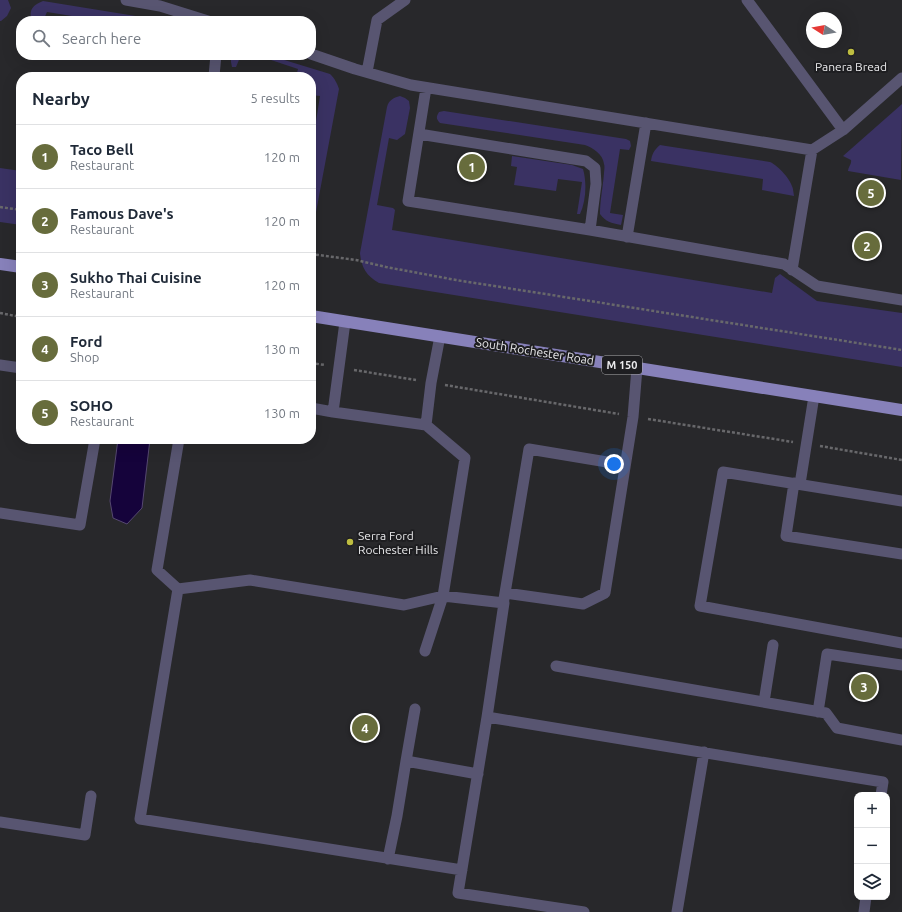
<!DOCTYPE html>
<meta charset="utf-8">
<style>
:root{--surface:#fff;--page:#f6f6f7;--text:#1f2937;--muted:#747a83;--line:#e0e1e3;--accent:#676c3c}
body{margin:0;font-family:Ubuntu,sans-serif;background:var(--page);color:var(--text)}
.controls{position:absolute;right:12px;bottom:12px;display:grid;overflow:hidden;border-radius:8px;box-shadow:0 4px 16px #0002}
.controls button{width:36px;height:36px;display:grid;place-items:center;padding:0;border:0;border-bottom:1px solid var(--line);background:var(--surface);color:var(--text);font:20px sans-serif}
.compass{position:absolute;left:806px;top:12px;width:36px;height:36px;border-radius:50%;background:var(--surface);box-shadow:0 4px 16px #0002;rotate:281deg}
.you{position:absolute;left:614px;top:464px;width:14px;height:14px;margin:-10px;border:3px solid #fff;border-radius:50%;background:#1a73e8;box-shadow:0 0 0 6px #1a73e833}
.badge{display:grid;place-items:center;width:26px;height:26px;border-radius:50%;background:var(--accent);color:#fff;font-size:13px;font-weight:700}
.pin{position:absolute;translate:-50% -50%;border:2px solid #fff;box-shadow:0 1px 4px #0006}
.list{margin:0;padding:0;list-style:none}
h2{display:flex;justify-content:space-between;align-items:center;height:52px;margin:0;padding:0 16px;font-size:17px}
h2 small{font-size:13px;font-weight:400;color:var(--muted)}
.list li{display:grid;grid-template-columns:26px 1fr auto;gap:12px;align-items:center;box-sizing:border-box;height:64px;padding:0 16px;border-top:1px solid var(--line)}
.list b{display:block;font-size:15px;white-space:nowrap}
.list p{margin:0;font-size:13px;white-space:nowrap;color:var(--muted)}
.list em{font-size:13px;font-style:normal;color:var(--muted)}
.icon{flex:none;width:22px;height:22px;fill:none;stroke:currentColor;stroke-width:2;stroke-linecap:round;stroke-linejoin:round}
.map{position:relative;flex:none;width:902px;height:912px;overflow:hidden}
.search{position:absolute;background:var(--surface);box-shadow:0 4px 16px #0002;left:16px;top:16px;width:300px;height:44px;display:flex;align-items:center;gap:10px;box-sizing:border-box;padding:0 14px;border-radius:16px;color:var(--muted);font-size:15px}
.panel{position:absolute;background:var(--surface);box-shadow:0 4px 16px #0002;left:16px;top:72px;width:300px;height:372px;border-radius:16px}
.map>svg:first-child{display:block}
.green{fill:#3a3263}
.water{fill:#15033b;stroke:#554870}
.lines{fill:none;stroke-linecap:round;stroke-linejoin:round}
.path{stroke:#68686b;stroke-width:2.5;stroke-dasharray:3 2;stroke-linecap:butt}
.service{stroke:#585571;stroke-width:11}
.primary{stroke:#8781ba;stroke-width:12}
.poi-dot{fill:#bfbe41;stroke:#1e1e21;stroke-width:1.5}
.labels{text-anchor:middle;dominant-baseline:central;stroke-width:4;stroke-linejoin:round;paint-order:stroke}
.shield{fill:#1e1e21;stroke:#acacae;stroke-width:1}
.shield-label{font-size:11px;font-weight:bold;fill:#e9e9eb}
.poi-label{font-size:12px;fill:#e9e9eb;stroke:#1e1e21}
.street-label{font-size:12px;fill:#e9e9eb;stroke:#1e1e21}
</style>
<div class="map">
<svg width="902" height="912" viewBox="0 0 902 912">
<rect width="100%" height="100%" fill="#28282b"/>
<path class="green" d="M 0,0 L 8,0 L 11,8 L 7,16 L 1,21 L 0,21 Z
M 43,1 L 154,19 L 157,21 L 103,21 L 47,12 L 43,21 L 32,21 C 28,10 33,5 43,1 Z
M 231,55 L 241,55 L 236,67 L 232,67 L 231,62 Z
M 256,55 L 268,55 L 330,74 C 335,79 337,83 339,89 L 311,239 L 311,153 L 320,96 L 311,95 L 311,77 L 296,77 L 298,69 Z
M 400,96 L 405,98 L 409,101 L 410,108 L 405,134 L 397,140 L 389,138 L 377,205 L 393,208 L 395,210 L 392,230 L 772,293 L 775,278 L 780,274 L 817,301 L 902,313 L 902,367 L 379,283 C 366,276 361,266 360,253 L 387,107 C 389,100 393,98 400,96 Z
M 902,104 L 901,180 L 848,171 C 848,167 852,164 851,160 L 843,156 Z
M 444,111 L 626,139 L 630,141 L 631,146 L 629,150 L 620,149 L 610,213 L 623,215 L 621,225 C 611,223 606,222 600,214 C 600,200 603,187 604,173 C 604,171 605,167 604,164 C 603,154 593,148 585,145 L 440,123 C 436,119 436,117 439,112 Z
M 660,145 L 666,146 L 770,162 C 779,166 791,180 793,189 C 793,190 794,195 794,196 L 762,190 L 763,179 L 651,161 C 652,154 654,150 660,145 Z
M 512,156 L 572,165 L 583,169 C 587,183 586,201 580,214 L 577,214 L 582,182 L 558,179 L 556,191 L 514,185 L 517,167 L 511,166 Z
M 0,168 L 21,171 L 21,225 L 0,222 Z"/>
<path class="water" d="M 118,439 L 150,439 L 142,508 L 127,524 L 113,518 L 110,501 Z"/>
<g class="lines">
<path class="path" d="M 0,207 L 21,210
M 311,254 L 356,260 L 386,267 L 456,280 L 902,350
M 0,313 L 21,317
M 311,363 L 325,365
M 354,370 L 416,380
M 445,385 L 619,414
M 648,419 L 793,442
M 820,446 L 902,460"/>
<path class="service" d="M 126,0 L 160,6 L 208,21
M 747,0 L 843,130
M 311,54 L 355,69 L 411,85 L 812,150 L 843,130 L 902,78
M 367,72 L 377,20 L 405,0
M 214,76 L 216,55
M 426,88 L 408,201 L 590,230 L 784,264 L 817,286 L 902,300
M 419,134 L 586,161 L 595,168 L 596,184 L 590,230
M 627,237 L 646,123
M 792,270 L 812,150
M 345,322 L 333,412 L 426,425 L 431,383 L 440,336
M 0,365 L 21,368
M 311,408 L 333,412
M 179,439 L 157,570 L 178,589 L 250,580 L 404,605 L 443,596 L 504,603 L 487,717 L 458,893 L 584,912
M 794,483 L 786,536 L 902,554
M 800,484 L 814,396
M 902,501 L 723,472 L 700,606 L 902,643
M 0,513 L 80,525 L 95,439
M 178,589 L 140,819 L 462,870
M 505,593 L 583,604 L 605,593 L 633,417 L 637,368
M 504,599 L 529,449 L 625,465
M 425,651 L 443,596 L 465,458 L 426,425
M 556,666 L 826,713 L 837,728 L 902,740
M 764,702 L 773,645
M 818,712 L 827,654 L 902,665
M 487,717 L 883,782 L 881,795
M 406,761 L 415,709
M 0,822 L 85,835 L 91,796
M 388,859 L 397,816 L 406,761 L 478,774
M 677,912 L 704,752
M 864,912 L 866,897"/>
<path class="primary" d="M 0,264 L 21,267
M 311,316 L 902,410"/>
</g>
<g class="poi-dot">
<circle cx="851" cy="52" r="4"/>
<circle cx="350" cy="542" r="4"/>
</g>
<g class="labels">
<rect class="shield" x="602" y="356" width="40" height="18" rx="3"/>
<g class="shield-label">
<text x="622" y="365">M 150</text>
</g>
<g class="poi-label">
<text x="851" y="66">Panera Bread</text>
<text x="358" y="535" text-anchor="start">Serra Ford<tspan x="358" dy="14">Rochester Hills</tspan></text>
</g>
<g class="street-label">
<text transform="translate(535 351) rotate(9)">South Rochester Road</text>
</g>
</g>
</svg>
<div class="controls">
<button>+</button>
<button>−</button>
<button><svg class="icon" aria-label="layers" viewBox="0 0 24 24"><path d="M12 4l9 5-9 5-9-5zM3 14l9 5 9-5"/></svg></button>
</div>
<svg class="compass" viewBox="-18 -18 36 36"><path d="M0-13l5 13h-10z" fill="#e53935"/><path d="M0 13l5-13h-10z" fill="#747a83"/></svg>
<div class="you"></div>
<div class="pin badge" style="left:472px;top:167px">1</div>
<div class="pin badge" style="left:867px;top:246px">2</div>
<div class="pin badge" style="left:864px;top:687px">3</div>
<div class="pin badge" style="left:365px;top:728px">4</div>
<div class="pin badge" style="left:871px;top:193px">5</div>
<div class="search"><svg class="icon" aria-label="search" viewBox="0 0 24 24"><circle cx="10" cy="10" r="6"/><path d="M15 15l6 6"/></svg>Search here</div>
<section class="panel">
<h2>Nearby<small>5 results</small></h2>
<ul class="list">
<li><span class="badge">1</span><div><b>Taco Bell</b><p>Restaurant</p></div><em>120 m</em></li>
<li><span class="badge">2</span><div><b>Famous Dave's</b><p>Restaurant</p></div><em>120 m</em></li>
<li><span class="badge">3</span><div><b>Sukho Thai Cuisine</b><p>Restaurant</p></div><em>120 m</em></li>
<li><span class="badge">4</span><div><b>Ford</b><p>Shop</p></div><em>130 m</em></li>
<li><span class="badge">5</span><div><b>SOHO</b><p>Restaurant</p></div><em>130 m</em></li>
</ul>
</section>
</div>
